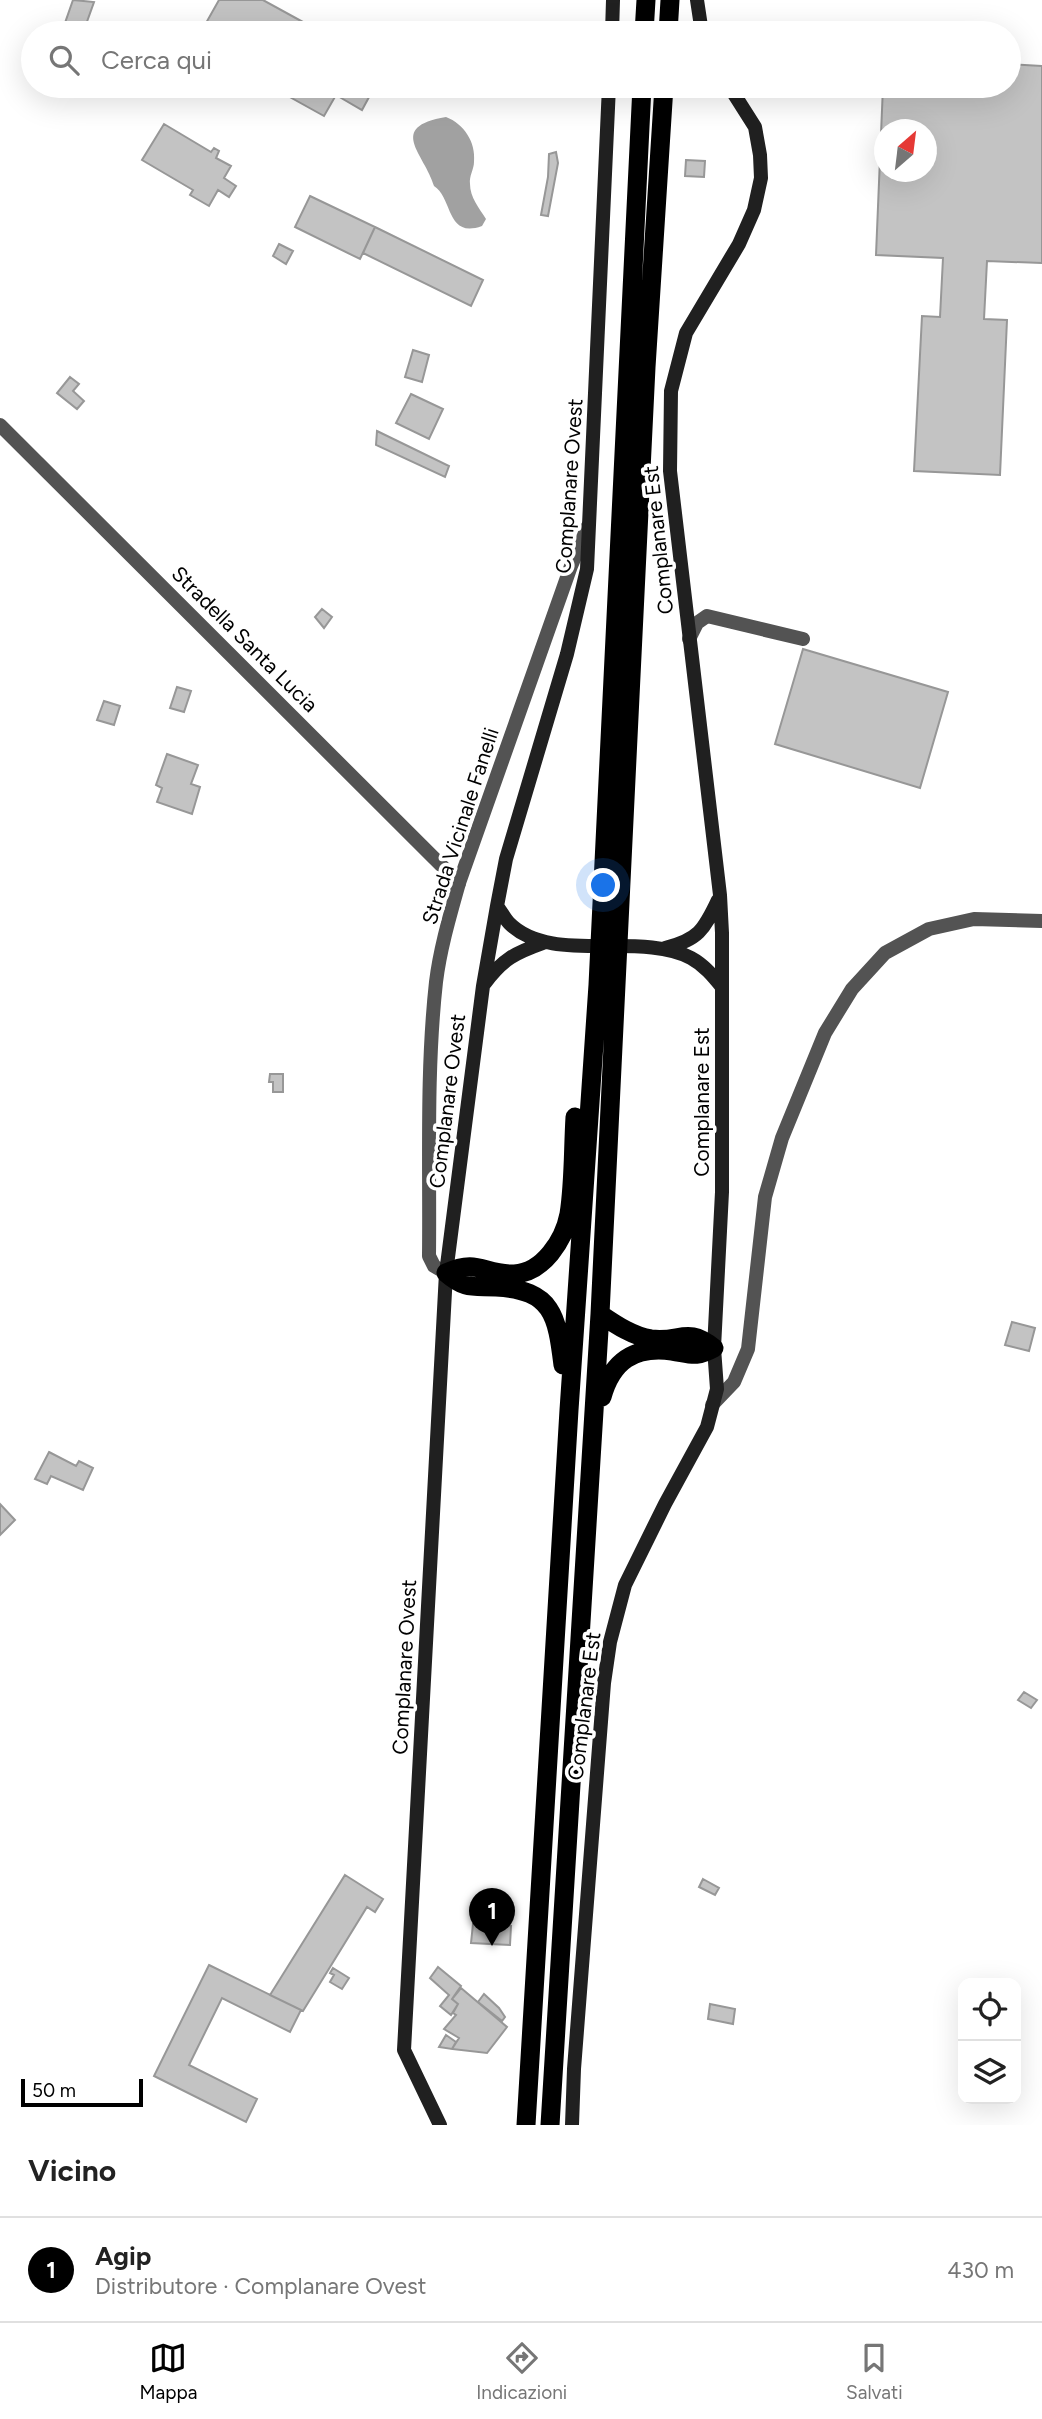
<!DOCTYPE html>
<html lang="it">
<meta charset="utf-8">
<style>
:root{--surface:#fff;--page:#f2f2f2;--text:#222;--muted:#767676;--line:#e0e0e0;--accent:#000}
body{margin:0;font-family:Figtree,sans-serif;background:var(--page);color:var(--text)}
.controls{position:absolute;right:21px;bottom:21px;display:grid;overflow:hidden;border-radius:14px;box-shadow:0 7px 28px #0002}
.controls button{width:63px;height:63px;display:grid;place-items:center;padding:0;border:0;border-bottom:2px solid var(--line);background:var(--surface);color:var(--text);font:35px sans-serif}
.compass{position:absolute;left:874px;top:119px;width:63px;height:63px;border-radius:50%;background:var(--surface);box-shadow:0 7px 28px #0002;rotate:28deg}
.scale{position:absolute;left:21px;bottom:18px;width:122px;box-sizing:border-box;padding-left:7px;border:4px solid #000;border-top:0;font-size:19px;line-height:24px;white-space:nowrap;color:#000;-webkit-text-stroke:5px #fff;paint-order:stroke}
.you{position:absolute;left:604px;top:886px;width:24px;height:24px;margin:-18px;border:5px solid #fff;border-radius:50%;background:#1a73e8;box-shadow:0 0 0 10px #1a73e833}
.badge{display:grid;place-items:center;width:46px;height:46px;border-radius:50%;background:var(--accent);color:#fff;font-size:23px;font-weight:700}
.pin{position:absolute;translate:-50% -58px;filter:drop-shadow(0 2px 4px #0008)}
.pin::after{content:'';position:absolute;top:37px;width:24px;height:21px;background:inherit;clip-path:polygon(0 0,100% 0,50% 100%)}
.list{margin:0;padding:0;list-style:none}
h2{display:flex;justify-content:space-between;align-items:center;height:91px;margin:0;padding:0 28px;font-size:30px}
h2 small{font-size:23px;font-weight:400;color:var(--muted)}
.list li{display:grid;grid-template-columns:46px 1fr auto;gap:21px;align-items:center;box-sizing:border-box;height:105px;padding:0 28px;border-top:2px solid var(--line)}
.list b{display:block;font-size:26px;white-space:nowrap}
.list p{margin:0;font-size:23px;white-space:nowrap;color:var(--muted)}
.list em{font-size:23px;font-style:normal;color:var(--muted)}
.icon{flex:none;width:38px;height:38px;fill:none;stroke:currentColor;stroke-width:2;stroke-linecap:round;stroke-linejoin:round}
.map{position:relative;flex:none;width:1042px;height:2125px;overflow:hidden}
.search{position:absolute;background:var(--surface);box-shadow:0 7px 28px #0002;left:21px;right:21px;top:21px;height:77px;display:flex;align-items:center;gap:18px;box-sizing:border-box;padding:0 24px;border-radius:38px;color:var(--muted);font-size:26px}
.sheet{height:196px;background:var(--surface)}
nav{display:flex;justify-content:space-around;align-items:center;box-sizing:border-box;height:98px;border-top:2px solid var(--line);background:var(--surface);font-size:19px;color:var(--muted)}
nav a{display:grid;justify-items:center;gap:4px}
nav .on{color:var(--accent)}
.map>svg:first-child{display:block}
.water{fill:#a1a1a1}
.building{fill:#c3c3c3;stroke:#979797;stroke-width:2;fill-rule:evenodd}
.lines{fill:none;stroke-linecap:round;stroke-linejoin:round}
.minor{stroke:#535353;stroke-width:14}
.tertiary{stroke:#535353;stroke-width:14}
.secondary{stroke:#202020;stroke-width:14}
.trunk{stroke:#000;stroke-width:19}
.labels{text-anchor:middle;dominant-baseline:central;stroke-width:7;stroke-linejoin:round;paint-order:stroke}
.street-label{font-size:21px;fill:#000;stroke:#fff}
</style>
<div class="map">
<svg width="1042" height="2125" viewBox="0 0 1042 2125">
<rect width="100%" height="100%" fill="#fff"/>
<path class="water" d="M 446,117 C 464,124 476,142 474,162 C 474,169 469,176 470,184 C 470,197 479,208 486,219 L 482,226 C 446,239 453,198 434,186 C 425,154 386,127 446,117 Z"/>
<path class="building" d="M 73,0 L 94,2 L 84,30 L 65,23 Z
M 219,0 L 263,0 L 323,33 L 225,33 L 206,23 Z
M 1009,64 L 1042,66 L 1042,263 L 987,261 L 984,319 L 1007,320 L 1000,475 L 914,471 L 922,316 L 940,317 L 943,258 L 876,255 L 883,86 L 1009,86 ZM 884,130 L 926,130 L 926,172 L 884,172 Z
M 270,86 L 375,86 L 362,110 L 336,95 L 324,116 Z
M 164,124 L 211,152 L 214,148 L 219,151 L 216,158 L 231,166 L 224,178 L 236,186 L 229,197 L 218,190 L 209,206 L 190,195 L 193,190 L 142,160 Z
M 556,152 L 558,163 L 548,216 L 541,215 L 548,177 L 549,154 Z
M 686,160 L 705,161 L 704,177 L 685,176 Z
M 310,196 L 375,227 L 360,259 L 295,227 Z
M 375,227 L 483,280 L 471,306 L 363,253 Z
M 279,244 L 293,251 L 286,264 L 273,256 Z
M 413,350 L 429,355 L 422,382 L 405,377 Z
M 70,377 L 79,384 L 73,391 L 84,401 L 77,409 L 57,393 Z
M 411,394 L 443,409 L 429,439 L 396,423 Z
M 377,431 L 449,466 L 445,477 L 376,445 Z
M 322,609 L 332,617 L 324,628 L 315,617 Z
M 803,649 L 948,692 L 920,788 L 775,744 Z
M 177,687 L 191,691 L 184,712 L 170,708 Z
M 104,701 L 120,706 L 114,725 L 97,720 Z
M 167,754 L 198,765 L 191,784 L 200,787 L 192,814 L 157,802 L 162,788 L 156,785 Z
M 270,1074 L 283,1074 L 283,1092 L 273,1092 L 273,1082 L 269,1082 Z
M 1012,1322 L 1035,1328 L 1029,1351 L 1005,1345 Z
M 49,1452 L 76,1466 L 79,1461 L 93,1468 L 83,1490 L 51,1476 L 47,1484 L 35,1479 Z
M 0,1504 L 15,1520 L 0,1535 Z
M 1024,1692 L 1037,1700 L 1031,1708 L 1018,1700 Z
M 345,1875 L 383,1899 L 375,1912 L 367,1907 L 303,2011 L 270,1995 Z
M 703,1879 L 719,1888 L 715,1895 L 699,1887 Z
M 473,1924 L 511,1926 L 510,1945 L 471,1943 Z
M 209,1965 L 301,2010 L 290,2032 L 222,1998 L 189,2065 L 257,2099 L 246,2122 L 154,2076 Z
M 438,1967 L 461,1986 L 452,1999 L 458,2004 L 451,2015 L 440,2006 L 449,1995 L 430,1978 Z
M 333,1968 L 349,1978 L 342,1989 L 330,1982 L 334,1975 L 330,1973 Z
M 461,1988 L 507,2027 L 487,2053 L 452,2049 L 459,2038 L 444,2029 L 456,2015 L 453,2013 L 458,2004 L 452,1999 Z
M 484,1994 L 499,2008 L 505,2017 L 502,2021 L 478,2002 Z
M 710,2004 L 735,2009 L 733,2024 L 708,2019 Z
M 446,2035 L 456,2042 L 452,2049 L 439,2047 Z"/>
<g class="lines">
<path class="minor" d="M 0,425 L 459,883
M 689,639 L 697,623 L 707,616 L 803,639
M 712,1405 L 734,1382 L 748,1349 L 765,1197 L 782,1138 L 825,1033 L 852,989 L 885,953 L 929,929 L 974,919 L 1042,921"/>
<path class="tertiary" d="M 446,1273 L 434,1266 L 429,1256 C 430,1165 426,1073 436,982 C 440,949 450,915 459,883 L 571,566 L 588,526"/>
<path class="secondary" d="M 697,0 L 702,33
M 612,33 L 613,0
M 497,906 C 501,911 505,919 509,923 C 550,965 640,931 691,958 C 704,965 713,976 722,987
M 665,948 C 698,940 704,930 718,900
M 485,983 C 503,959 515,953 543,943
M 440,2125 L 404,2050 L 446,1273 L 483,986 L 497,906 L 506,859 L 567,654 L 587,569 L 609,86
M 572,2125 L 574,2069 L 604,1683 L 610,1642 L 625,1585 L 665,1504 L 707,1427 L 717,1389 L 714,1348 L 722,1192 L 722,933 L 720,895 L 670,471 L 671,391 L 686,333 L 739,244 L 754,210 L 761,178 L 760,155 L 755,127 L 729,86"/>
<path class="trunk" d="M 644,33 L 646,0
M 668,33 L 670,0
M 600,1314 C 615,1324 632,1336 651,1339 C 681,1343 686,1326 714,1348 C 696,1358 691,1354 672,1351 C 634,1346 612,1361 602,1397
M 563,1365 C 557,1316 553,1290 496,1287 C 472,1286 466,1290 446,1273 C 479,1258 483,1275 514,1274 C 543,1273 564,1240 569,1214 C 574,1183 573,1149 575,1117
M 526,2125 L 569,1410 L 598,985 L 642,86
M 550,2125 L 600,1314 L 646,367 L 664,86"/>
</g>
<g class="labels">
<g class="street-label">
<text transform="translate(569 486) rotate(-86)">Complanare Ovest</text>
<text transform="translate(658 540) rotate(-96)">Complanare Est</text>
<text transform="translate(245 639) rotate(45)">Stradella Santa Lucia</text>
<text transform="translate(460 826) rotate(-72)">Strada Vicinale Fanelli</text>
<text transform="translate(447 1101) rotate(-83)">Complanare Ovest</text>
<text transform="translate(701 1102) rotate(-90)">Complanare Est</text>
<text transform="translate(404 1667) rotate(-87)">Complanare Ovest</text>
<text transform="translate(584 1706) rotate(-83)">Complanare Est</text>
</g>
</g>
</svg>
<div class="controls">
<button><svg class="icon" aria-label="locate" viewBox="0 0 24 24"><circle cx="12" cy="12" r="6"/><path d="M12 2v4M12 18v4M2 12h4M18 12h4"/></svg></button>
<button><svg class="icon" aria-label="layers" viewBox="0 0 24 24"><path d="M12 4l9 5-9 5-9-5zM3 14l9 5 9-5"/></svg></button>
</div>
<svg class="compass" viewBox="-18 -18 36 36"><path d="M0-13l5 13h-10z" fill="#e53935"/><path d="M0 13l5-13h-10z" fill="#767676"/></svg>
<div class="scale">50 m</div>
<div class="you"></div>
<div class="pin badge" style="left:492px;top:1946px">1</div>
<div class="search"><svg class="icon" aria-label="search" viewBox="0 0 24 24"><circle cx="10" cy="10" r="6"/><path d="M15 15l6 6"/></svg>Cerca qui</div>
</div>
<section class="sheet">
<h2>Vicino<small></small></h2>
<ul class="list">
<li><span class="badge">1</span><div><b>Agip</b><p>Distributore · Complanare Ovest</p></div><em>430 m</em></li>
</ul>
</section>
<nav>
<a class="on"><svg class="icon" aria-label="map" viewBox="0 0 24 24"><path d="M3 6l6-2 6 2 6-2v14l-6 2-6-2-6 2zM9 4v14M15 6v14"/></svg>Mappa</a>
<a><svg class="icon" aria-label="directions" viewBox="0 0 24 24"><path d="M12 3l9 9-9 9-9-9zM9 14v-3h6M13 9l2 2-2 2"/></svg>Indicazioni</a>
<a><svg class="icon" aria-label="saved" viewBox="0 0 24 24"><path d="M7 4h10v16l-5-4-5 4z"/></svg>Salvati</a>
</nav>
